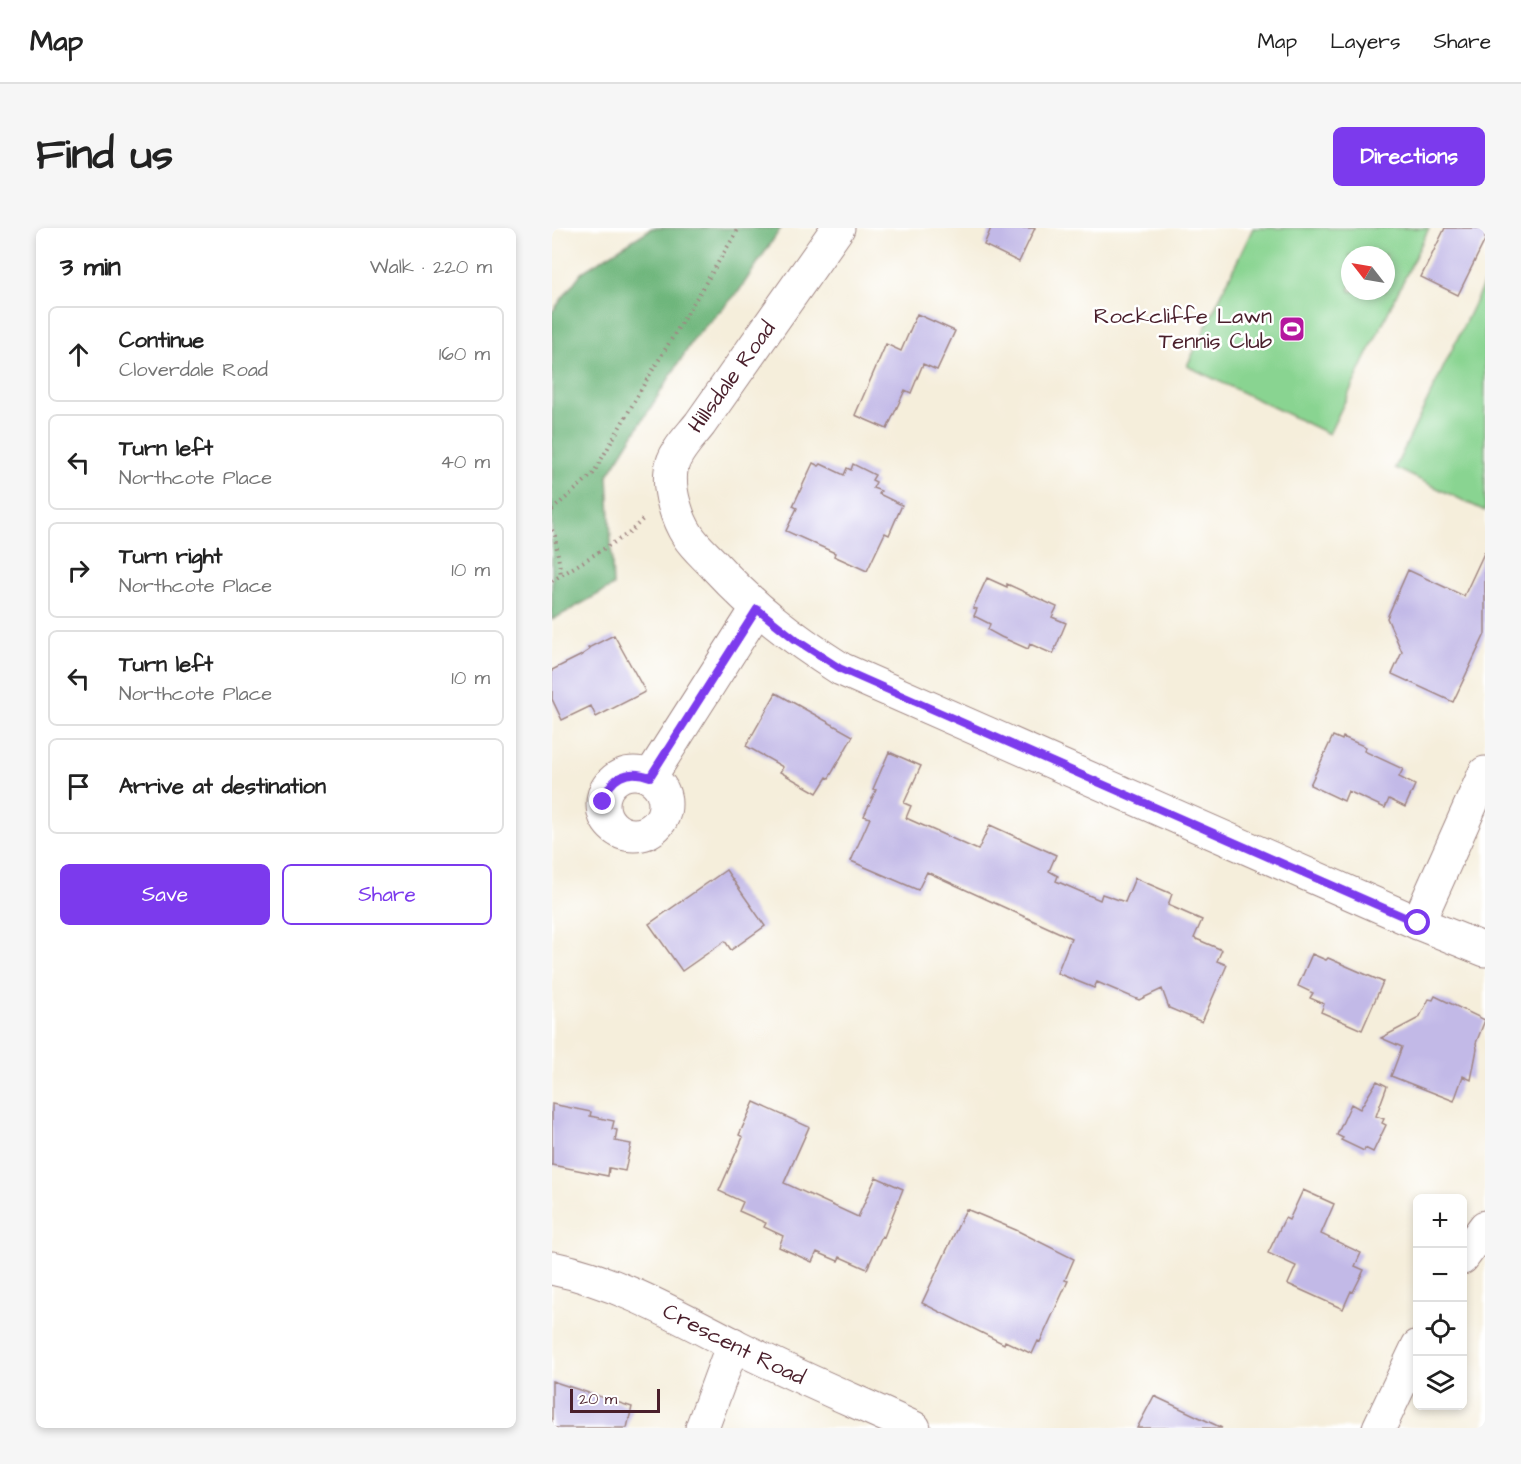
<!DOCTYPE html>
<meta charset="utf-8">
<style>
:root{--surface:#fff;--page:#f6f6f6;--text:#222;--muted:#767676;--line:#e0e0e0;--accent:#7c3aed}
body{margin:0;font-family:"Architects Daughter",sans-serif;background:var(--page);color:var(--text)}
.controls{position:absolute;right:18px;bottom:18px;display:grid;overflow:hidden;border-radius:9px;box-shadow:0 3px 9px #0003}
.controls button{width:54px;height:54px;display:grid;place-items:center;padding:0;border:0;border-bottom:2px solid var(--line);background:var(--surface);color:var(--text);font:30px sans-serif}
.compass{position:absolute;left:789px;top:18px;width:54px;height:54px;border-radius:50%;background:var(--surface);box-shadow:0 3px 9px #0003;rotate:301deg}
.scale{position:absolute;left:18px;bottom:15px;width:90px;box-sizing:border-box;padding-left:6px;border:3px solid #4a1f2b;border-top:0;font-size:16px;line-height:21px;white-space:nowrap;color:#4a1f2b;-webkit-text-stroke:4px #fff;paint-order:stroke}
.stop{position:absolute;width:18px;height:18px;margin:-14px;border:4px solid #7c3aed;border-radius:50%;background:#fff}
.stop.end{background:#7c3aed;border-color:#fff;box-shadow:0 2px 6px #0008}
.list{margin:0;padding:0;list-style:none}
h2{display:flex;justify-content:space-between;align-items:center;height:78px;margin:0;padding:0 24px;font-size:26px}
h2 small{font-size:20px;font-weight:400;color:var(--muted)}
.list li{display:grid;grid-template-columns:39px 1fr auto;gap:18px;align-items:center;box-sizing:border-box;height:96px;margin:0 12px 12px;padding:0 12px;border:2px solid var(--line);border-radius:9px}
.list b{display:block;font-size:22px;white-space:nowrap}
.list p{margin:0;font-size:20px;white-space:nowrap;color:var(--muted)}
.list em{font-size:20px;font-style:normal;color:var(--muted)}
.actions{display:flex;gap:12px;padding:18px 24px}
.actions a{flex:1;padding:14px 0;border:2px solid var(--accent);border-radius:9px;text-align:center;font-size:21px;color:var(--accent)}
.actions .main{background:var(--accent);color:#fff}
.icon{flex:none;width:33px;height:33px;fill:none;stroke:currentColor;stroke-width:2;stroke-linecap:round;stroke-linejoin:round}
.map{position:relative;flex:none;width:933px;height:1200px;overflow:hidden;border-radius:9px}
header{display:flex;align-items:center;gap:36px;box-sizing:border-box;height:84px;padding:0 30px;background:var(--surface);border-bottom:2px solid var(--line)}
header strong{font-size:28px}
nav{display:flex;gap:33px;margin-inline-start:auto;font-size:21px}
.intro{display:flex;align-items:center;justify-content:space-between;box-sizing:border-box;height:144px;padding:0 36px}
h1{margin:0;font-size:42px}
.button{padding:15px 27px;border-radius:9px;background:var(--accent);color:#fff;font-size:21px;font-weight:700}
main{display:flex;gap:36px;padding:0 36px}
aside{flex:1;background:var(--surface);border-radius:9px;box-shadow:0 3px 9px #0003}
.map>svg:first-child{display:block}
.green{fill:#89d491;stroke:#6a7a5e;stroke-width:1.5;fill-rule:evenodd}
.forest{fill:#6eb67b;stroke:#5c6a53;stroke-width:1.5}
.building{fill:#c2b9e7}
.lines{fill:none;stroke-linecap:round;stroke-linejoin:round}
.minor-casing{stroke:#a08683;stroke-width:35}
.path{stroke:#a08683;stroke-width:4;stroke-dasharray:1.5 4.5;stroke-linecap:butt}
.minor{stroke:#fff;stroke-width:33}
.route{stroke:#7c3aed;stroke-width:8}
.labels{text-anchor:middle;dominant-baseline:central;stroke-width:5;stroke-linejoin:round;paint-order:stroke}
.poi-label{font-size:22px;fill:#4a1f2b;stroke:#fff;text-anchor:end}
.street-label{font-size:22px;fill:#4a1f2b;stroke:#fff}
</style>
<header>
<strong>Map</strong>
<nav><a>Map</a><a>Layers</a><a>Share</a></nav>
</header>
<div class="intro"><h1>Find us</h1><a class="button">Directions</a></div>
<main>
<aside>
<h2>3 min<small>Walk · 220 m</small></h2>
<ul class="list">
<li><svg class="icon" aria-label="ahead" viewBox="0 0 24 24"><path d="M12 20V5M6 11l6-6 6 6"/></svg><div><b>Continue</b><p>Cloverdale Road</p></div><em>160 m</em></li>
<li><svg class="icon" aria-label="left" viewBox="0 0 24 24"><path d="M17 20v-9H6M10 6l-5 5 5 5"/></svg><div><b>Turn left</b><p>Northcote Place</p></div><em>40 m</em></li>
<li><svg class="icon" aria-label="right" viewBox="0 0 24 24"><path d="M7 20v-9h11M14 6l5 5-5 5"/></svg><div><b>Turn right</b><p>Northcote Place</p></div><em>10 m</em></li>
<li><svg class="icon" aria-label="left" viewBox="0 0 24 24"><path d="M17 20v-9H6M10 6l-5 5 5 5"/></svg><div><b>Turn left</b><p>Northcote Place</p></div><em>10 m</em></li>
<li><svg class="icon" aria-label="arrive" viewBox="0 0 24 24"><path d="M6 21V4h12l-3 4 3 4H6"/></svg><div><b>Arrive at destination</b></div></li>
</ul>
<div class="actions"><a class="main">Save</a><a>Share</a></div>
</aside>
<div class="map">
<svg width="933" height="1200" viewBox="0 0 933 1200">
<rect width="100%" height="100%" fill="#fff"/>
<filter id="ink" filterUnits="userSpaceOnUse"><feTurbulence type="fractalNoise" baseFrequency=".0167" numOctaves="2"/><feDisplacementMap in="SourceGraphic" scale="12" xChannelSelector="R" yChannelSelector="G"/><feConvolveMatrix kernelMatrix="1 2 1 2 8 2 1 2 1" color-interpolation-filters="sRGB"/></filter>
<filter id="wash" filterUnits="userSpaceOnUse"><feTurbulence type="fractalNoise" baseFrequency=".008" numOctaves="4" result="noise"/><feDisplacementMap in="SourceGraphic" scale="24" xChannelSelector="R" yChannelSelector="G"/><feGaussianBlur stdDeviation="1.35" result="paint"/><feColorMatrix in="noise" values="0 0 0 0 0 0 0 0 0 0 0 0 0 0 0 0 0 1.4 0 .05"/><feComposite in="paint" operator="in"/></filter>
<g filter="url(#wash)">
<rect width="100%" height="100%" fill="#f5eedb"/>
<path class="green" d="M 701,0 L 877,0 L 777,206 L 635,138 ZM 798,27 L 834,27 L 834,63 L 798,63 Z
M 933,53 L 933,283 L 843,240 Z"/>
<path class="forest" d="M 100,0 L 229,0 L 187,63 L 143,109 L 56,247 L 61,358 L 0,392 L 0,84 L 30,44 Z"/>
<g id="blocks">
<path class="building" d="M 439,0 L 483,0 L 467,34 L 432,17 Z
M 893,0 L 933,0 L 933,12 L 906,67 L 869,49 Z
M 365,86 L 403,103 L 385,142 L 371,136 L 359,165 L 353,162 L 335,201 L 303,187 L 334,116 L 349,123 Z
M 261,235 L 267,238 L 269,236 L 292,247 L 295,240 L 299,242 L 301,236 L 323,247 L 320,252 L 324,254 L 321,260 L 329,263 L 327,266 L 350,277 L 337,307 L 333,305 L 315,343 L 282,328 L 283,325 L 234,303 L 245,280 L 241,278 Z
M 933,323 L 933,406 L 901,474 L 840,446 L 850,424 L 835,390 L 856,342 L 912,368 Z
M 435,350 L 455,359 L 455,356 L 505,379 L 500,389 L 514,395 L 501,426 L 478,416 L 476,421 L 449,409 L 436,402 L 438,396 L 422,388 L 425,381 L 421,380 Z
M 62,407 L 93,463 L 91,465 L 44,489 L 39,478 L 10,492 L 0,471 L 0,442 L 28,428 L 37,422 L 36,420 Z
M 224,465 L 301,508 L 277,550 L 275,549 L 265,565 L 228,544 L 231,539 L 194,518 Z
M 781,508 L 790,512 L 791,509 L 814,519 L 812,523 L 851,541 L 847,549 L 863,557 L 853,579 L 837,571 L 833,580 L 796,563 L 792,573 L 758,557 Z
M 337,524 L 369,538 L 352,575 L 359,578 L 354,590 L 426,622 L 438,597 L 504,627 L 497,643 L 506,648 L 504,653 L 548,672 L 550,666 L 573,674 L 583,650 L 620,666 L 616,677 L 650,692 L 642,710 L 670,722 L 665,733 L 675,737 L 650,794 L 617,780 L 610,761 L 587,772 L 545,754 L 542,760 L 505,745 L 519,710 L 375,644 L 366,662 L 299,633 L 318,590 L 312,588 L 324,562 L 321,561 Z
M 174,642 L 213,698 L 179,722 L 173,713 L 130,743 L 97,696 Z
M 760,726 L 774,732 L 776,730 L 831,754 L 810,802 L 769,784 L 772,776 L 758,770 L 761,765 L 746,758 Z
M 883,768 L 933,792 L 924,815 L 925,821 L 919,852 L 911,848 L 902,873 L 839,848 L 850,819 L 829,810 L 867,790 L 877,771 L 881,772 Z
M 825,853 L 835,858 L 824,888 L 832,891 L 830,895 L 834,897 L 821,924 L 813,920 L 812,923 L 789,912 L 791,910 L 785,907 L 799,876 L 808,881 Z
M 202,874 L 257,899 L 232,955 L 306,989 L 324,949 L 351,961 L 332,1009 L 330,1008 L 315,1041 L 288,1029 L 286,1033 L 265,1024 L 260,1034 L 227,1019 L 231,1008 L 212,999 L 214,995 L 187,983 L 191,974 L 167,963 L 191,909 L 187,907 Z
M 0,876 L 39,884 L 38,888 L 62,893 L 60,901 L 65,902 L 63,913 L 79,916 L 73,943 L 57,940 L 56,948 L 0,937 Z
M 751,962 L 782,976 L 769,1006 L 809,1025 L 803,1038 L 812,1042 L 801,1064 L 799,1063 L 791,1081 L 736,1056 L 744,1038 L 716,1025 L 733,990 L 737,992 Z
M 414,981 L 464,1002 L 522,1031 L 513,1052 L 516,1053 L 488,1114 L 486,1113 L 480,1126 L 453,1113 L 452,1116 L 370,1075 Z
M 0,1153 L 80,1179 L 75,1200 L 0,1200 Z
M 602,1168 L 670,1200 L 585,1200 Z"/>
</g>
</g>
<g filter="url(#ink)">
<use href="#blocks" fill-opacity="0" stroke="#a08683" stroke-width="1.5"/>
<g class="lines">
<g class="minor-casing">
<g id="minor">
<path d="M 286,0 L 148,196 C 138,209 121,225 119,242 C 116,263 125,291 136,308 C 143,319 155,329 164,339 C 204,382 239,409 289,441 L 866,695 L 933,722"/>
<circle cx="82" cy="576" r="31"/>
<path d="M 98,549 L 205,381"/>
<path d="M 866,695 L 933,545"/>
<path d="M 910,1030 L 933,999"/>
<path id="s1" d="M 0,1040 C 64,1053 122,1086 180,1116 C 239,1146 301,1172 362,1200"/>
<path d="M 150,1200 L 181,1116"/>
<path d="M 827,1200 L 866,1118"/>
</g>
</g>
<path class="path" d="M 0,282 L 41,246 L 94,153 L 187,0
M 0,302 L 3,308 L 9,347
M 0,353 L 77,305 L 93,289"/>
<use href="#minor" class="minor"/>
</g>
</g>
<g class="lines" filter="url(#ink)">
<path class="route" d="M 51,574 C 57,550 75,540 98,549 L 205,381 L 244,412 L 289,441 L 866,695"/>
</g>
<defs>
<g id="stadium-square" transform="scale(1.35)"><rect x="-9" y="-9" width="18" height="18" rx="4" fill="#b5179e" stroke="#fff"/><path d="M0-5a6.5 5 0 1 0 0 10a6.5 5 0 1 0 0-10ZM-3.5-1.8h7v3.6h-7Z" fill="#fff"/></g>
</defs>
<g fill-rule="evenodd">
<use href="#stadium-square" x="740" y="101"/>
</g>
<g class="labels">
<g class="poi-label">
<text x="720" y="88">Rockcliffe Lawn<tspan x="720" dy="25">Tennis Club</tspan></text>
</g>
<g class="street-label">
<text transform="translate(180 149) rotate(-54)">Hillsdale Road</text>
<text stroke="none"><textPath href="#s1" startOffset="198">Crescent Road</textPath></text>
</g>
</g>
</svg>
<div class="controls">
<button>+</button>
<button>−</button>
<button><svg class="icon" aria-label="locate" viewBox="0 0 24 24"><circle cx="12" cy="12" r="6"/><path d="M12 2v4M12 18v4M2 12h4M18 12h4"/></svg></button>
<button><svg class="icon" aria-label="layers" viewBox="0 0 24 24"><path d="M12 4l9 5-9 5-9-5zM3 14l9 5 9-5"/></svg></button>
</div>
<svg class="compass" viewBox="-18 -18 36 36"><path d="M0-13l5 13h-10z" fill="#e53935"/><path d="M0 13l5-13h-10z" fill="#767676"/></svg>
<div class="scale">20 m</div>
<div class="stop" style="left:866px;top:695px"></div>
<div class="stop end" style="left:51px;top:574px"></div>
</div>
</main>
